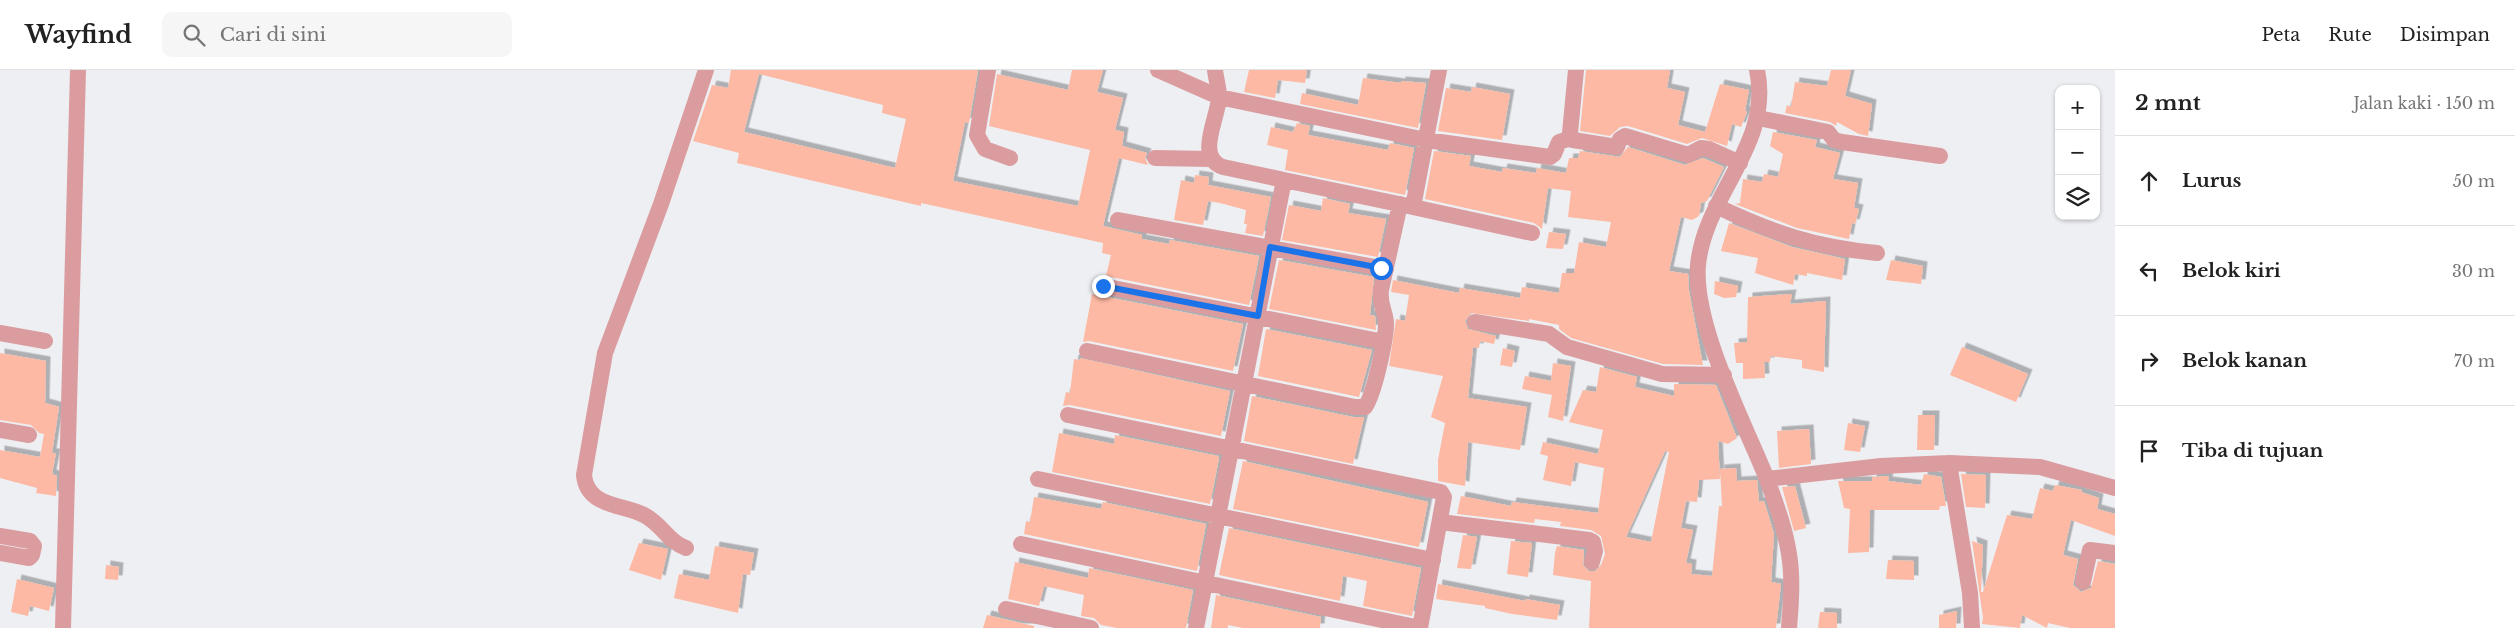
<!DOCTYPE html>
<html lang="id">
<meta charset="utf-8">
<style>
:root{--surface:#fff;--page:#f6f6f6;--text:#222;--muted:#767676;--line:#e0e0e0}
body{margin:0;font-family:"Libre Baskerville",serif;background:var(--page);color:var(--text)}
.controls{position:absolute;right:15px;top:15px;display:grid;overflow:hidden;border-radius:10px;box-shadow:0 1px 4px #0004}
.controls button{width:45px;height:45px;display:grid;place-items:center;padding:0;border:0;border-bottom:1px solid var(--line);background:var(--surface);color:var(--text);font:25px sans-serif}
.stop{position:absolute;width:15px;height:15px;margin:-11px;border:4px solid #1a73e8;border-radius:50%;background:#fff}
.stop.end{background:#1a73e8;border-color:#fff;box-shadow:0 1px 5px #0008}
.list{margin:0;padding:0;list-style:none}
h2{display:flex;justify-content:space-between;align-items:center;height:65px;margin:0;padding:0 20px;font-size:21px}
h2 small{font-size:16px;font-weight:400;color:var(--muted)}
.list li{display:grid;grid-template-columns:32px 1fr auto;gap:15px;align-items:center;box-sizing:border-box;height:90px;padding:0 20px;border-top:1px solid var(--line)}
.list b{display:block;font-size:19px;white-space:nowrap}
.list em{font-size:16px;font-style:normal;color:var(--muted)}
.icon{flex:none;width:28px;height:28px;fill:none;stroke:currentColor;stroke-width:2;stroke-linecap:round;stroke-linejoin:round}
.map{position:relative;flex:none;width:2115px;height:558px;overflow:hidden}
header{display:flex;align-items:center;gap:30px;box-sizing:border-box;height:70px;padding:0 25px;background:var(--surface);border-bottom:1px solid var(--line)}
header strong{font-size:24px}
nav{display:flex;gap:28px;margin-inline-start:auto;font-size:18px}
.search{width:350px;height:45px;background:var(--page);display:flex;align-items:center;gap:12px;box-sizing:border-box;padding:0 18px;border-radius:10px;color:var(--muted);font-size:19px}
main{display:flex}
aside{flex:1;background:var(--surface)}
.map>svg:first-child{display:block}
.building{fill:#fdb9a3;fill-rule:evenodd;filter:url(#shadow)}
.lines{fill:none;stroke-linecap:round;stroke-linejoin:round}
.minor{stroke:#db9c9f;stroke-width:16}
.route{stroke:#1a73e8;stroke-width:6}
</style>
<header>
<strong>Wayfind</strong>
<div class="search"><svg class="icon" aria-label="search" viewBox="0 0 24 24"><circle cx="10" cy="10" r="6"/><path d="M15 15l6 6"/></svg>Cari di sini</div>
<nav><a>Peta</a><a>Rute</a><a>Disimpan</a></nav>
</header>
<main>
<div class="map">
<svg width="2115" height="558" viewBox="0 0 2115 558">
<defs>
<filter id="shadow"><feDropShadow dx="4.5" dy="-4.5" stdDeviation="0" flood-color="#0004"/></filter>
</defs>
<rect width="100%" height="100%" fill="#edeff3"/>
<path class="building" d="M 731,0 L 978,0 L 969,53 L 965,52 L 953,111 L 1078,136 L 1090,80 L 989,56 L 997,4 L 1068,20 L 1072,0 L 1103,0 L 1097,22 L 1123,28 L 1115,60 L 1124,62 L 1122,76 L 1147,83 L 1145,88 L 1148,95 L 1119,88 L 1103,156 L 1142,165 L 1142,169 L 1169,174 L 1170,170 L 1259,186 L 1249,235 L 1106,206 L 1111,185 L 1102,183 L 1103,173 L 921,133 L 921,136 L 737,93 L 739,83 L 693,71 L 712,15 L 728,18 ZM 759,4 L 883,35 L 882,43 L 906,49 L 895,98 L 744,62 Z
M 1249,0 L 1307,0 L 1305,13 L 1278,10 L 1275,28 L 1244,22 Z
M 1586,0 L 1670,0 L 1667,18 L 1685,22 L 1678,55 L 1705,62 L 1720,14 L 1749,20 L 1745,40 L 1747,42 L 1741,57 L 1732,54 L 1727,76 L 1702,68 L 1687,74 L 1628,56 L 1620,57 L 1610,66 L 1580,61 Z
M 1831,0 L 1851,0 L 1845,26 L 1872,34 L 1868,66 L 1859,64 L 1837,52 L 1836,56 L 1830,52 L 1785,43 L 1787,35 L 1791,37 L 1795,12 L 1827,16 Z
M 1363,8 L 1401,13 L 1401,11 L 1426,13 L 1418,58 L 1300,34 L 1302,23 L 1358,35 Z
M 1472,17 L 1510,24 L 1502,70 L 1438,61 L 1446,18 L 1471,22 Z
M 1297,53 L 1310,56 L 1308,65 L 1388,80 L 1390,73 L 1414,78 L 1405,125 L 1285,100 L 1288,80 L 1267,75 L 1271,57 L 1293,62 Z
M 1773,62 L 1817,70 L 1815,77 L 1840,83 L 1833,109 L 1858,113 L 1854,138 L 1859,139 L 1855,154 L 1852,153 L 1849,169 L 1797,158 L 1735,134 L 1740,133 L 1743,109 L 1762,112 L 1764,104 L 1778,107 L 1783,84 L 1770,76 Z
M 1628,77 L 1685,95 L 1703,88 L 1724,97 L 1707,131 L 1701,133 L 1699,146 L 1692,150 L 1681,147 L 1669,201 L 1688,204 L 1689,221 L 1703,295 L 1663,294 L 1571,268 L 1559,259 L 1559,255 L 1529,249 L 1529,251 L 1471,243 L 1465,251 L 1468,259 L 1496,266 L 1494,274 L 1480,271 L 1479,278 L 1473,277 L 1468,328 L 1527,337 L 1520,380 L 1468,372 L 1465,416 L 1438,411 L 1438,390 L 1445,353 L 1431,347 L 1443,306 L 1389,296 L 1396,249 L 1405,251 L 1409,225 L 1391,222 L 1393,210 L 1459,223 L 1460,218 L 1520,228 L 1522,217 L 1559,223 L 1562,203 L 1574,203 L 1579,172 L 1606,177 L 1611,152 L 1568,147 L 1571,121 L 1548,118 L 1542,159 L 1534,153 L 1425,129 L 1434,81 L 1471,86 L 1469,96 L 1502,102 L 1503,98 L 1536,103 L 1537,98 L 1566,103 L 1569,88 L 1578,88 L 1580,81 L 1620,87 Z
M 1195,105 L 1209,107 L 1208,115 L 1271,127 L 1263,166 L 1245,163 L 1247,154 L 1244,154 L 1246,140 L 1220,133 L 1208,131 L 1203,155 L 1174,150 L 1181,110 L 1194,113 Z
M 1323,128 L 1350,134 L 1348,143 L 1386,149 L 1378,187 L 1282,170 L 1289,135 L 1321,141 Z
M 1729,153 L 1792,177 L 1845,189 L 1842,210 L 1807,203 L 1807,206 L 1795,204 L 1793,215 L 1755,203 L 1758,188 L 1721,181 Z
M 1549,162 L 1566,164 L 1563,179 L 1546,178 Z
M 1279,190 L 1374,207 L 1370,245 L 1375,246 L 1376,260 L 1269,239 Z
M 1891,190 L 1923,196 L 1921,214 L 1886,210 Z
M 1715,211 L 1738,216 L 1736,227 L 1724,228 L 1714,224 Z
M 1092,224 L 1243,254 L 1233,301 L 1089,271 L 1083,272 Z
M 1792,224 L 1790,234 L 1826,231 L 1824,302 L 1802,298 L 1802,290 L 1771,286 L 1770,292 L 1764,292 L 1765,308 L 1743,309 L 1743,293 L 1736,293 L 1734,273 L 1747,272 L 1748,227 Z
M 1266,259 L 1372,280 L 1359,327 L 1258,306 Z
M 1962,277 L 2028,304 L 2016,332 L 1950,305 Z
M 1503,278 L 1515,281 L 1512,297 L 1500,295 Z
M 0,283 L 46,291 L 45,333 L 59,337 L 52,383 L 56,383 L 52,404 L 57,406 L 56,426 L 36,423 L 37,418 L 0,408 L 0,380 L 40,387 L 44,364 L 39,363 L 31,355 L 0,350 Z
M 1080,288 L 1230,321 L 1221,366 L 1070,335 L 1063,336 L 1066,322 L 1070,323 L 1074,289 L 1080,290 Z
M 1553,293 L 1571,296 L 1563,351 L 1548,347 L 1552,325 L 1522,319 L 1525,306 L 1551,311 Z
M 1600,297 L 1637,307 L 1635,317 L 1674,326 L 1674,314 L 1716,315 L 1737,368 L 1728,374 L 1718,371 L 1720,409 L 1699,410 L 1697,432 L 1686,431 L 1681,458 L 1693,460 L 1686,493 L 1692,494 L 1691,504 L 1712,506 L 1719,436 L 1722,436 L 1720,399 L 1736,398 L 1737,411 L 1757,410 L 1759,432 L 1764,431 L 1774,464 L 1771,512 L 1781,514 L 1776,558 L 1589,558 L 1591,511 L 1553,505 L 1555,483 L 1557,476 L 1584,480 L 1583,495 L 1589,501 L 1595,501 L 1601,495 L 1605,484 L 1601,466 L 1591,460 L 1560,456 L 1561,452 L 1535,449 L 1534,453 L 1457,444 L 1461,426 L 1511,436 L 1512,432 L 1598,443 L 1604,398 L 1575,392 L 1571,416 L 1543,410 L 1548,386 L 1540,384 L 1543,372 L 1598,384 L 1603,360 L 1569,352 L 1583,320 L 1596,322 ZM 1665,381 L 1669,382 L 1651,472 L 1626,467 Z
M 1252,326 L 1353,347 L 1364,347 L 1353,394 L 1244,371 Z
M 1918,345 L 1935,345 L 1934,380 L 1917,380 Z
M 1848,353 L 1865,356 L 1860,382 L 1844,380 Z
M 1809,359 L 1811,394 L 1779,398 L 1777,361 Z
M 1059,363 L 1114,374 L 1115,365 L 1218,386 L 1219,388 L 1210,434 L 1052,402 Z
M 1243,391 L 1428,432 L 1419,477 L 1233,439 Z
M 1924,404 L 1941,407 L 1946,436 L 1940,436 L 1939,440 L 1870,440 L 1869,482 L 1848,483 L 1850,439 L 1844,438 L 1838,411 L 1872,411 L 1872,407 L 1889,406 L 1888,411 L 1921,415 Z
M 1961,404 L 1986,405 L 1985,438 L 1966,437 Z
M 2055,415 L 2082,420 L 2081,422 L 2099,428 L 2097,439 L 2115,444 L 2115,466 L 2071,450 L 2063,485 L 2078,489 L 2073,515 L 2081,522 L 2091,518 L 2098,491 L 2115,494 L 2115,558 L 2070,558 L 2048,553 L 2047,558 L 2022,545 L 2020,558 L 1982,554 L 1983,548 L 1972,471 L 1983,475 L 1981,522 L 1983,522 L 2007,445 L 2032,449 L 2040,418 L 2053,421 Z
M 1795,416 L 1806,458 L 1794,461 L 1782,417 Z
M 1034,427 L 1101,439 L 1103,432 L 1206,454 L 1197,501 L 1024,464 L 1026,451 L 1030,452 Z
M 1229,458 L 1421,498 L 1412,546 L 1363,536 L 1367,511 L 1343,506 L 1340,531 L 1219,505 Z
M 1463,465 L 1477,467 L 1471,499 L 1457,498 Z
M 1511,471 L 1532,473 L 1528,507 L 1507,504 Z
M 639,473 L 668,479 L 661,510 L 629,500 Z
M 715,476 L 754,483 L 750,505 L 743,504 L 738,543 L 674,528 L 679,504 L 709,510 Z
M 1888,490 L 1914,491 L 1914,510 L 1886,509 Z
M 1015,492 L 1088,508 L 1089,498 L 1193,520 L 1186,558 L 1117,558 L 1101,555 L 1094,548 L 1081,546 L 1084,525 L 1044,516 L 1039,536 L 1008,529 Z
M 106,495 L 119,497 L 118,510 L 105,509 Z
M 17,509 L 54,518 L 49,541 L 30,536 L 28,546 L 11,542 Z
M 1438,514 L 1525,531 L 1525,529 L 1560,535 L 1557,550 L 1512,544 L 1485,538 L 1485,536 L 1436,529 Z
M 1216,525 L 1321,547 L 1320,558 L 1243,558 L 1228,555 L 1228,558 L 1211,558 Z
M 1957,541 L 1956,558 L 1939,558 L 1939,545 Z
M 1820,542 L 1837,543 L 1837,558 L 1818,558 Z
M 987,545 L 1034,556 L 1034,558 L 983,558 Z"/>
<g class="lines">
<path class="minor" d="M 988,0 L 977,65 L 985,79 L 1010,88
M 1158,0 L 1219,27 L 1426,70 L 1550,87 L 1554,84 L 1559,72 L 1571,68
M 1215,0 C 1216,9 1219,18 1219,27 C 1218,49 1195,87 1223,97 L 1284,110
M 1576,0 L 1570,63 L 1573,70 L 1617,77 L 1620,69 L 1625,66 L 1688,85 L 1701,78 L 1709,79 L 1740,93
M 1757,0 C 1773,75 1705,124 1698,195 C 1693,255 1744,352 1767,409 L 1881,396 L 1949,393 L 2040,397 L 2115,418
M 1758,48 L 1828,62 L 1834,70 L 1842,72 L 1940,86
M 1155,88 L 1210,89
M 1716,136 C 1773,163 1814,177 1877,183
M 1413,137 L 1532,163
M 1118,150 L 1386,199
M 1103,216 L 1384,272
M 1475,252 L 1549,264 L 1567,277 L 1662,304 L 1724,305
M 0,263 L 45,271
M 1087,281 L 1355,337 L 1365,337 C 1374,325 1386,270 1386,254 C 1386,242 1379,235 1381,220 L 1400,134
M 1068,345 L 1441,422 L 1444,427 L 1420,558
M 0,360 L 29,365
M 1949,393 L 1970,523 L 1972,558
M 1038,409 L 1433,490
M 1767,409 C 1776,434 1785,458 1789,484 C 1793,508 1791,534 1789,558
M 1440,452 L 1589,470 L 1593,472 L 1595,481 L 1592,492
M 0,466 L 30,471 L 34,476 L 32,485 L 29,488 L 0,483
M 1021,474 L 1420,558
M 686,478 C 667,471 662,454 644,445 C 622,434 587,437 584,405 L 605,283 L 661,134 L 706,0
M 2083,512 L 2090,480 L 2115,483
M 1006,539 L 1091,558
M 63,558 L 78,0
M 1196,558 L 1284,110 L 1413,137 L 1439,0"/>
</g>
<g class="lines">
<path class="route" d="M 1103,216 L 1258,246 L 1270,177 L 1381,198"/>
</g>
</svg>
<div class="controls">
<button>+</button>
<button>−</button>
<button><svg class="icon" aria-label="layers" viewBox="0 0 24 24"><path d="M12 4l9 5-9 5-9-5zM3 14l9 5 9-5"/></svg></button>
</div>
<div class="stop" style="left:1381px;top:198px"></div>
<div class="stop end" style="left:1103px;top:216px"></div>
</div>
<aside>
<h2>2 mnt<small>Jalan kaki · 150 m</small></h2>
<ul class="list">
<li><svg class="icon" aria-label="ahead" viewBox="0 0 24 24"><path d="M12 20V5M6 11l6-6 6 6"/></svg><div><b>Lurus</b></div><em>50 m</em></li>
<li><svg class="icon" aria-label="left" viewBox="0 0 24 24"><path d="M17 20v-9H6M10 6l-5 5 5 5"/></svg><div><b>Belok kiri</b></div><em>30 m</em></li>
<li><svg class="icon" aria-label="right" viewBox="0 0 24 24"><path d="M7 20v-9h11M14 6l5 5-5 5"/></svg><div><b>Belok kanan</b></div><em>70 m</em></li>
<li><svg class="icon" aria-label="arrive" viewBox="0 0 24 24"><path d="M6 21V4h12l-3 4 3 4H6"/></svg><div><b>Tiba di tujuan</b></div></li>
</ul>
</aside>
</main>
